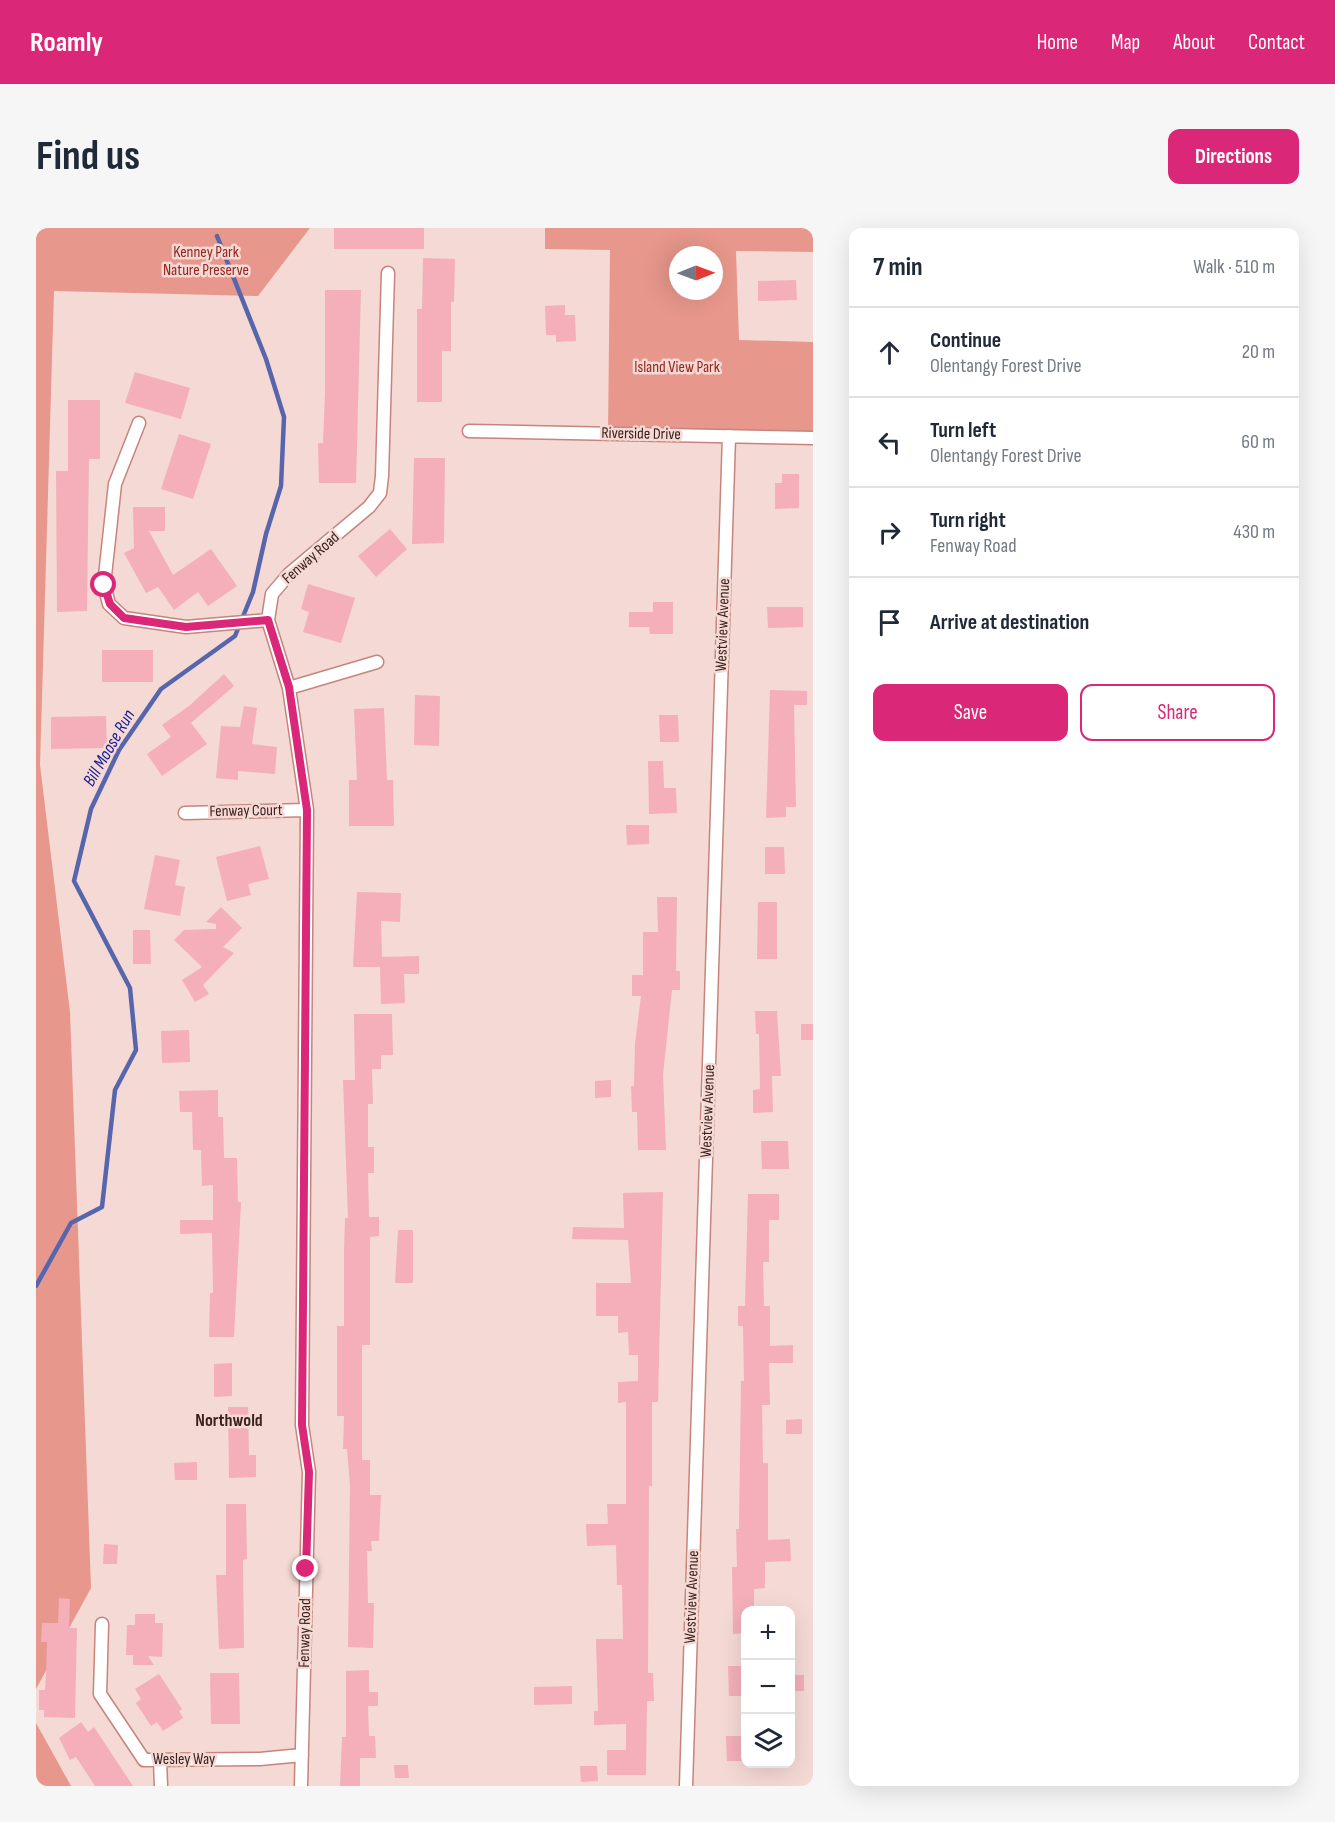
<!DOCTYPE html>
<meta charset="utf-8">
<style>
:root{--surface:#fff;--page:#f6f6f7;--text:#1f2937;--muted:#747a83;--line:#e0e1e3;--accent:#db2777}
body{margin:0;font-family:"Sofia Sans Condensed",sans-serif;background:var(--page);color:var(--text)}
.controls{position:absolute;right:18px;bottom:18px;display:grid;overflow:hidden;border-radius:12px;box-shadow:0 6px 24px #0002}
.controls button{width:54px;height:54px;display:grid;place-items:center;padding:0;border:0;border-bottom:2px solid var(--line);background:var(--surface);color:var(--text);font:30px sans-serif}
.compass{position:absolute;left:633px;top:18px;width:54px;height:54px;border-radius:50%;background:var(--surface);box-shadow:0 6px 24px #0002;rotate:89deg}
.stop{position:absolute;width:18px;height:18px;margin:-14px;border:4px solid #db2777;border-radius:50%;background:#fff}
.stop.end{background:#db2777;border-color:#fff;box-shadow:0 2px 6px #0008}
.list{margin:0;padding:0;list-style:none}
h2{display:flex;justify-content:space-between;align-items:center;height:78px;margin:0;padding:0 24px;font-size:26px}
h2 small{font-size:20px;font-weight:400;color:var(--muted)}
.list li{display:grid;grid-template-columns:39px 1fr auto;gap:18px;align-items:center;box-sizing:border-box;height:90px;padding:0 24px;border-top:2px solid var(--line)}
.list b{display:block;font-size:22px;white-space:nowrap}
.list p{margin:0;font-size:20px;white-space:nowrap;color:var(--muted)}
.list em{font-size:20px;font-style:normal;color:var(--muted)}
.actions{display:flex;gap:12px;padding:18px 24px}
.actions a{flex:1;padding:14px 0;border:2px solid var(--accent);border-radius:12px;text-align:center;font-size:21px;color:var(--accent)}
.actions .main{background:var(--accent);color:#fff}
.icon{flex:none;width:33px;height:33px;fill:none;stroke:currentColor;stroke-width:2;stroke-linecap:round;stroke-linejoin:round}
.map{position:relative;flex:none;width:777px;height:1558px;overflow:hidden;border-radius:12px}
header{display:flex;align-items:center;gap:36px;box-sizing:border-box;height:84px;padding:0 30px;background:var(--accent);color:#fff}
header strong{font-size:28px}
nav{display:flex;gap:33px;margin-inline-start:auto;font-size:21px}
.intro{display:flex;align-items:center;justify-content:space-between;box-sizing:border-box;height:144px;padding:0 36px}
h1{margin:0;font-size:42px}
.button{padding:15px 27px;border-radius:12px;background:var(--accent);color:#fff;font-size:21px;font-weight:700}
main{display:flex;gap:36px;padding:0 36px}
aside{flex:1;background:var(--surface);border-radius:12px;box-shadow:0 6px 24px #0002}
.map>svg:first-child{display:block}
.green{fill:#e7978c;fill-rule:evenodd}
.lines{fill:none;stroke-linecap:round;stroke-linejoin:round}
.stream{stroke:#5766ac;stroke-width:4.5}
.building{fill:#f4afba}
.street-casing{stroke:#c5857c;stroke-width:15}
.street{stroke:#fff;stroke-width:12}
.route{stroke:#db2777;stroke-width:8}
.labels{text-anchor:middle;dominant-baseline:central;stroke-width:5;stroke-linejoin:round;paint-order:stroke}
.park-label{font-size:16px;fill:#94241e;stroke:#f5d9d4}
.street-label{font-size:16px;fill:#3c221f;stroke:#f5d9d4}
.water-label{font-size:18px;font-style:italic;fill:#141d94;stroke:#f5d9d4}
.neighbourhood-label{font-size:18px;font-weight:bold;fill:#3c221f;stroke:#f5d9d4}
</style>
<header>
<strong>Roamly</strong>
<nav><a>Home</a><a>Map</a><a>About</a><a>Contact</a></nav>
</header>
<div class="intro"><h1>Find us</h1><a class="button">Directions</a></div>
<main>
<div class="map">
<svg width="777" height="1558" viewBox="0 0 777 1558">
<rect width="100%" height="100%" fill="#f5d9d4"/>
<path class="green" d="M 0,0 L 274,0 L 222,68 L 18,63 L 4,537 L 34,784 L 55,1360 L 0,1461 Z
M 509,0 L 777,0 L 777,24 L 700,23 L 703,112 L 777,114 L 777,210 L 572,206 L 574,22 L 509,21 ZM 642,27 L 678,27 L 678,63 L 642,63 Z
M 0,1495 L 35,1558 L 0,1558 Z"/>
<g class="lines">
<path class="stream" d="M 0,1058 L 35,995 L 66,979 L 79,862 L 100,822 L 94,760 L 38,653 L 55,581 L 83,522 L 125,461 L 199,408 L 217,364 L 230,306 L 245,258 L 248,189 L 230,131 L 181,8"/>
</g>
<path class="building" d="M 298,0 L 388,0 L 388,21 L 298,21 Z
M 387,30 L 419,31 L 418,74 L 415,74 L 415,123 L 406,123 L 406,174 L 381,174 L 381,81 L 386,81 Z
M 760,52 L 761,72 L 722,73 L 722,53 Z
M 289,62 L 325,62 L 320,255 L 283,255 L 282,215 L 287,215 L 289,165 Z
M 529,77 L 529,87 L 539,87 L 540,113 L 520,114 L 520,107 L 510,107 L 509,78 Z
M 99,144 L 154,160 L 145,191 L 89,175 Z
M 32,172 L 64,172 L 64,231 L 53,231 L 51,383 L 21,384 L 20,243 L 32,243 Z
M 143,206 L 175,216 L 157,271 L 125,261 Z
M 378,230 L 409,230 L 408,315 L 376,316 Z
M 746,246 L 763,246 L 763,280 L 739,281 L 739,255 L 746,255 Z
M 97,279 L 129,279 L 129,303 L 113,303 L 137,347 L 175,321 L 201,358 L 172,378 L 162,364 L 138,382 L 122,359 L 110,365 L 88,325 L 98,320 Z
M 354,301 L 371,321 L 340,349 L 322,328 Z
M 272,356 L 319,370 L 305,415 L 267,404 L 273,384 L 265,381 Z
M 617,374 L 637,374 L 637,406 L 614,406 L 613,399 L 593,399 L 593,384 L 617,384 Z
M 731,379 L 767,379 L 767,399 L 732,400 Z
M 66,422 L 117,422 L 117,454 L 66,454 Z
M 188,446 L 198,458 L 155,495 L 171,516 L 126,548 L 111,526 L 135,509 L 126,497 L 153,478 Z
M 734,462 L 771,463 L 771,477 L 758,477 L 760,579 L 750,579 L 750,589 L 730,590 Z
M 379,467 L 404,468 L 403,518 L 378,517 Z
M 208,478 L 221,480 L 216,516 L 241,519 L 239,546 L 202,543 L 202,552 L 180,550 L 185,498 L 204,499 Z
M 348,480 L 351,552 L 357,552 L 358,598 L 313,598 L 313,552 L 321,552 L 318,481 Z
M 623,487 L 642,487 L 643,514 L 624,514 Z
M 70,488 L 71,520 L 15,521 L 15,489 Z
M 612,533 L 627,533 L 628,560 L 640,560 L 641,585 L 613,586 Z
M 590,597 L 613,597 L 613,616 L 591,617 Z
M 224,618 L 233,651 L 212,656 L 215,667 L 191,673 L 180,629 Z
M 729,619 L 748,619 L 749,646 L 729,646 Z
M 119,627 L 144,632 L 139,657 L 149,659 L 144,688 L 108,681 Z
M 321,664 L 365,665 L 364,694 L 345,693 L 346,729 L 383,728 L 383,746 L 368,746 L 369,775 L 345,776 L 344,739 L 317,739 Z
M 621,669 L 641,669 L 640,743 L 644,743 L 644,762 L 636,762 L 627,847 L 630,922 L 602,922 L 601,884 L 596,884 L 595,858 L 598,858 L 599,816 L 605,768 L 596,768 L 596,747 L 607,747 L 607,704 L 622,704 Z
M 722,674 L 741,674 L 741,731 L 721,731 Z
M 185,679 L 206,700 L 187,719 L 198,725 L 167,757 L 173,766 L 159,774 L 146,752 L 166,739 L 138,712 L 148,702 L 180,701 L 180,696 L 170,694 Z
M 97,702 L 114,702 L 115,736 L 97,736 Z
M 719,783 L 741,783 L 745,848 L 736,848 L 737,884 L 717,885 L 717,862 L 724,861 L 723,806 L 720,806 Z
M 318,786 L 356,786 L 357,827 L 345,827 L 345,841 L 336,841 L 337,876 L 332,876 L 332,919 L 338,919 L 338,945 L 332,945 L 333,989 L 343,989 L 343,1008 L 334,1009 L 334,1117 L 326,1117 L 326,1232 L 334,1232 L 334,1267 L 345,1267 L 343,1313 L 335,1313 L 336,1323 L 331,1323 L 332,1375 L 338,1375 L 337,1420 L 312,1419 L 314,1257 L 311,1221 L 307,1221 L 308,1188 L 301,1188 L 301,1098 L 308,1098 L 308,1024 L 309,990 L 312,990 L 307,852 L 319,852 Z
M 765,796 L 777,796 L 777,812 L 765,812 Z
M 153,802 L 154,834 L 126,835 L 125,803 Z
M 575,852 L 575,869 L 559,870 L 559,853 Z
M 182,862 L 182,889 L 187,889 L 188,930 L 201,930 L 202,974 L 205,974 L 198,1109 L 173,1109 L 174,1065 L 177,1065 L 176,1005 L 144,1006 L 144,992 L 177,992 L 177,957 L 166,958 L 165,922 L 157,922 L 156,884 L 144,884 L 143,863 Z
M 725,913 L 752,913 L 753,941 L 726,941 Z
M 627,964 L 622,1174 L 616,1174 L 616,1258 L 613,1258 L 612,1445 L 617,1445 L 618,1473 L 611,1473 L 610,1547 L 571,1547 L 571,1522 L 590,1522 L 590,1496 L 558,1497 L 558,1483 L 562,1483 L 560,1411 L 587,1411 L 586,1357 L 581,1357 L 580,1317 L 551,1318 L 550,1296 L 572,1296 L 571,1276 L 590,1276 L 590,1174 L 582,1175 L 582,1154 L 602,1153 L 602,1127 L 593,1127 L 592,1104 L 582,1105 L 582,1088 L 560,1088 L 560,1055 L 595,1055 L 592,1012 L 536,1011 L 537,999 L 588,1000 L 587,965 Z
M 712,966 L 743,966 L 743,992 L 733,992 L 733,1034 L 727,1034 L 728,1078 L 734,1078 L 734,1118 L 757,1117 L 757,1135 L 733,1135 L 734,1177 L 726,1177 L 727,1235 L 732,1235 L 732,1312 L 754,1311 L 755,1333 L 729,1334 L 729,1360 L 718,1361 L 718,1383 L 710,1383 L 710,1405 L 697,1406 L 696,1339 L 701,1339 L 700,1301 L 703,1301 L 705,1153 L 708,1153 L 707,1098 L 702,1098 L 702,1078 L 709,1078 Z
M 362,1002 L 377,1002 L 377,1055 L 359,1055 Z
M 196,1135 L 196,1168 L 178,1169 L 178,1136 Z
M 192,1179 L 212,1179 L 213,1227 L 220,1227 L 220,1249 L 193,1250 Z
M 766,1191 L 766,1206 L 750,1206 L 750,1192 Z
M 161,1234 L 161,1252 L 139,1252 L 138,1235 Z
M 190,1276 L 210,1276 L 211,1331 L 207,1332 L 208,1420 L 183,1421 L 180,1347 L 190,1347 Z
M 68,1316 L 82,1317 L 81,1336 L 67,1336 Z
M 23,1370 L 34,1371 L 33,1400 L 41,1400 L 39,1490 L 8,1489 L 8,1482 L 3,1482 L 3,1462 L 9,1462 L 10,1446 L 11,1414 L 5,1414 L 6,1395 L 22,1395 Z
M 99,1386 L 119,1386 L 119,1395 L 127,1395 L 126,1429 L 112,1428 L 118,1437 L 97,1437 L 97,1427 L 90,1427 L 91,1397 L 99,1397 Z
M 692,1438 L 710,1438 L 710,1468 L 693,1468 Z
M 333,1442 L 333,1464 L 342,1464 L 342,1478 L 332,1478 L 333,1508 L 339,1508 L 340,1530 L 324,1530 L 324,1558 L 304,1558 L 306,1509 L 310,1509 L 310,1443 Z
M 174,1445 L 203,1445 L 204,1496 L 175,1496 Z
M 123,1446 L 146,1481 L 143,1483 L 147,1490 L 127,1503 L 121,1494 L 115,1498 L 100,1475 L 105,1471 L 99,1461 Z
M 754,1447 L 768,1447 L 768,1463 L 754,1463 Z
M 536,1458 L 536,1476 L 498,1477 L 498,1459 Z
M 45,1494 L 52,1504 L 58,1499 L 97,1558 L 59,1558 L 40,1529 L 34,1532 L 23,1510 Z
M 690,1508 L 706,1508 L 706,1533 L 691,1533 Z
M 358,1537 L 372,1537 L 373,1550 L 359,1550 Z
M 544,1538 L 561,1538 L 562,1553 L 545,1554 Z"/>
<g class="lines">
<g class="street-casing">
<path id="street" d="M 103,195 L 79,256 L 68,357 L 73,376 L 88,390 L 150,399 L 232,392
M 433,203 L 777,210
M 253,460 L 341,434
M 149,585 L 271,582
M 66,1396 L 64,1466 L 108,1532 L 224,1531 L 266,1527
M 124,1532 L 125,1558
M 265,1558 L 273,1244 L 266,1197 L 271,582 L 253,460 L 232,392 L 236,366 L 253,346 L 333,279 L 344,265 L 346,248 L 352,45
M 650,1558 L 693,208"/>
</g>
<use href="#street" class="street"/>
</g>
<g class="lines">
<path class="route" d="M 68,357 L 74,376 L 88,390 L 150,399 L 232,392 L 253,459 L 271,582 L 266,1197 L 273,1244 L 270,1341"/>
</g>
<g class="labels">
<g class="park-label">
<text x="170" y="24">Kenney Park<tspan x="170" dy="18">Nature Preserve</tspan></text>
<text x="641" y="139">Island View Park</text>
</g>
<g class="street-label">
<text transform="translate(605 206) rotate(1)">Riverside Drive</text>
<text transform="translate(275 330) rotate(-41)">Fenway Road</text>
<text transform="translate(687 397) rotate(-88)">Westview Avenue</text>
<text transform="translate(210 583) rotate(-1)">Fenway Court</text>
<text transform="translate(672 883) rotate(-88)">Westview Avenue</text>
<text transform="translate(656 1369) rotate(-88)">Westview Avenue</text>
<text transform="translate(269 1405) rotate(-89)">Fenway Road</text>
<text x="148" y="1531">Wesley Way</text>
</g>
<g class="water-label">
<text transform="translate(73 520) rotate(-60)">Bill Moose Run</text>
</g>
<g class="neighbourhood-label">
<text x="193" y="1192">Northwold</text>
</g>
</g>
</svg>
<div class="controls">
<button>+</button>
<button>−</button>
<button><svg class="icon" aria-label="layers" viewBox="0 0 24 24"><path d="M12 4l9 5-9 5-9-5zM3 14l9 5 9-5"/></svg></button>
</div>
<svg class="compass" viewBox="-18 -18 36 36"><path d="M0-13l5 13h-10z" fill="#e53935"/><path d="M0 13l5-13h-10z" fill="#747a83"/></svg>
<div class="stop" style="left:68px;top:357px"></div>
<div class="stop end" style="left:270px;top:1341px"></div>
</div>
<aside>
<h2>7 min<small>Walk · 510 m</small></h2>
<ul class="list">
<li><svg class="icon" aria-label="ahead" viewBox="0 0 24 24"><path d="M12 20V5M6 11l6-6 6 6"/></svg><div><b>Continue</b><p>Olentangy Forest Drive</p></div><em>20 m</em></li>
<li><svg class="icon" aria-label="left" viewBox="0 0 24 24"><path d="M17 20v-9H6M10 6l-5 5 5 5"/></svg><div><b>Turn left</b><p>Olentangy Forest Drive</p></div><em>60 m</em></li>
<li><svg class="icon" aria-label="right" viewBox="0 0 24 24"><path d="M7 20v-9h11M14 6l5 5-5 5"/></svg><div><b>Turn right</b><p>Fenway Road</p></div><em>430 m</em></li>
<li><svg class="icon" aria-label="arrive" viewBox="0 0 24 24"><path d="M6 21V4h12l-3 4 3 4H6"/></svg><div><b>Arrive at destination</b></div></li>
</ul>
<div class="actions"><a class="main">Save</a><a>Share</a></div>
</aside>
</main>
